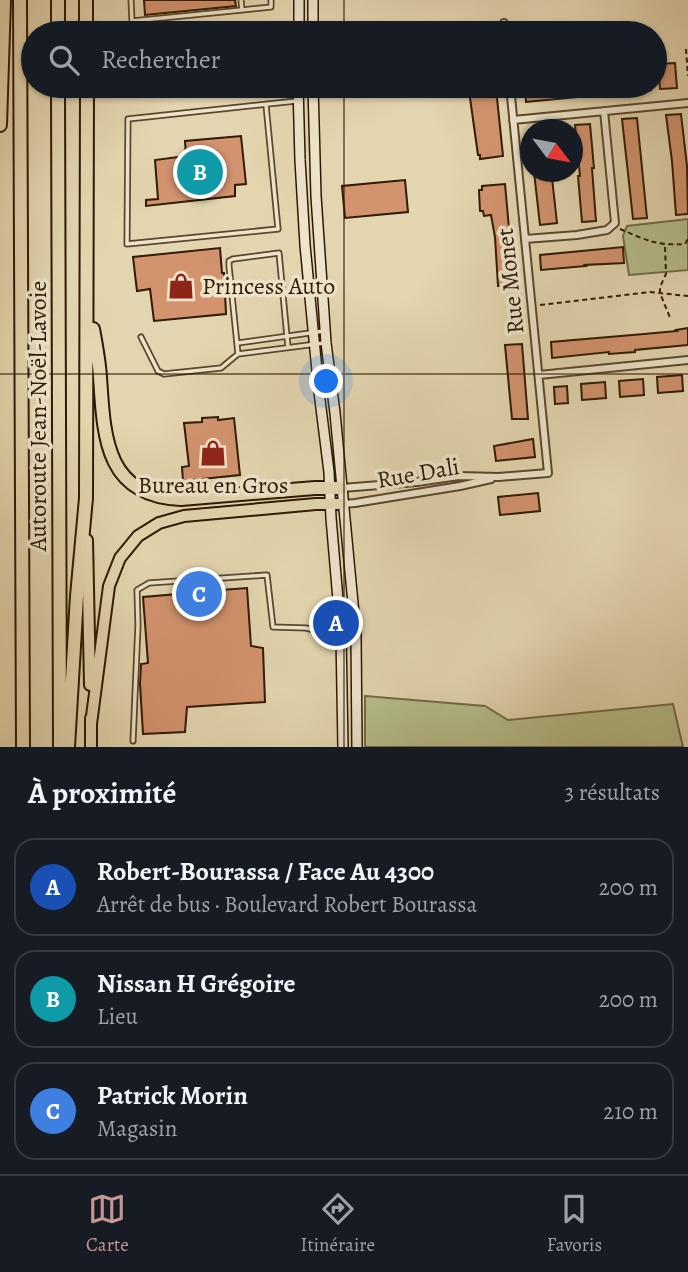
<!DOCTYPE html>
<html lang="fr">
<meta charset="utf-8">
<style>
:root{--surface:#171b24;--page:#20242c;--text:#f1f3f6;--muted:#9ea1a6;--line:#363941;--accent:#c59692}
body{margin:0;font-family:Alegreya,serif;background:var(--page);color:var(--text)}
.compass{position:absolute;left:520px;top:119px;width:63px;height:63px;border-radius:50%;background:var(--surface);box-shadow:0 2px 5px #0004;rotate:122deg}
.you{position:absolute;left:327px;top:382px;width:24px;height:24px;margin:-18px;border:5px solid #fff;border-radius:50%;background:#1a73e8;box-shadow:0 0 0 10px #1a73e833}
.badge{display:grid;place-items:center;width:46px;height:46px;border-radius:50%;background:var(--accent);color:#fff;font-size:23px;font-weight:700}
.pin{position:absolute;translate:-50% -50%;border:4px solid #fff;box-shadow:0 2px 7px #0006}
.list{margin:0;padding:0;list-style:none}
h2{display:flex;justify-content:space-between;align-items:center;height:91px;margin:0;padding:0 28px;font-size:30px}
h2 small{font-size:23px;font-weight:400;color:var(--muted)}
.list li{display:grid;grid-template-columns:46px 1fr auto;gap:21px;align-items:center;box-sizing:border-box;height:98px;margin:0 14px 14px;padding:0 14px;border:2px solid var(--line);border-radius:21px}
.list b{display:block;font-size:26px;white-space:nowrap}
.list p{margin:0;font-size:23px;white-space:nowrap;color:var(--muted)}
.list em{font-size:23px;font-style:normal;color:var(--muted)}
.icon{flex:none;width:38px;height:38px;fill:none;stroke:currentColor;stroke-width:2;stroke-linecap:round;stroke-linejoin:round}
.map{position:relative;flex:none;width:688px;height:747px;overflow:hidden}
.search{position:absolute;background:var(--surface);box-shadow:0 2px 5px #0004;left:21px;right:21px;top:21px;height:77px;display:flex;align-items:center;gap:18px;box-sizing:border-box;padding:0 24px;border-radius:38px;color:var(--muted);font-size:26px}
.sheet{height:427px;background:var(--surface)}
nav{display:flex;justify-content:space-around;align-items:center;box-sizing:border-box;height:98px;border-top:2px solid var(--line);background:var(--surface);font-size:19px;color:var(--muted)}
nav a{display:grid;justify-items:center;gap:4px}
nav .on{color:var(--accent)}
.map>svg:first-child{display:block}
.green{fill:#b5bd8a;stroke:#726b45;stroke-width:2}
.building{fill:#d2936e;stroke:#2e1900;stroke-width:2}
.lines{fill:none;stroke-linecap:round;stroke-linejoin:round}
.lane-casing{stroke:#5b482c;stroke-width:7}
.street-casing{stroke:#5b482c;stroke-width:10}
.secondary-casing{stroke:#2e1900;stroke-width:12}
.primary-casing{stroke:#2e1900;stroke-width:14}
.highway-casing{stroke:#2e1900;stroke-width:16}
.path{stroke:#2e1900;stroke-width:2;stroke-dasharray:5 3.5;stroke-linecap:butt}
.lane{stroke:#ede4cb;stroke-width:3.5}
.street{stroke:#ede4cb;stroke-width:6}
.secondary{stroke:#ede4cb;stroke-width:9}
.primary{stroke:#e3d5af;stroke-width:10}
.highway{stroke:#e3d5af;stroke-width:12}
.grid{fill:none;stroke:#2e1900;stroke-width:2;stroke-opacity:0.55}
.labels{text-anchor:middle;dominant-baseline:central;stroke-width:7;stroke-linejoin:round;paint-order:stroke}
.street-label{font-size:24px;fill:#2e1900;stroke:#ede4cb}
.poi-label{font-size:24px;fill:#2e1900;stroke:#ede4cb;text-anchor:start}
</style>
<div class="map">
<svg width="688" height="747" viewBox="0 0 688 747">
<rect width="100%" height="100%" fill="#e3d5af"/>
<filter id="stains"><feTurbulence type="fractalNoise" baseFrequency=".00286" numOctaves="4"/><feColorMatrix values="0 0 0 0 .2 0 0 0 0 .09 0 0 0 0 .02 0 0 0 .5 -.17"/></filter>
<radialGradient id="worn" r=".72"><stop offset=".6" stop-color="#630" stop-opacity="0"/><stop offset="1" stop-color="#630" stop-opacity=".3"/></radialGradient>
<path class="green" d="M 688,219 L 688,270 L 629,275 L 623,236 L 627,226 Z
M 365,696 L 485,706 L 508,720 L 673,704 L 683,747 L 365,747 Z"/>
<path class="building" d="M 144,0 L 235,0 L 236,6 L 145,15 Z
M 675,63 L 677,88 L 660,89 L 658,64 Z
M 525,86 L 651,86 L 651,90 L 526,102 Z
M 496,88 L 503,156 L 480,159 L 480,155 L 478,155 L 469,91 Z
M 681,114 L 687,166 L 688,214 L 676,215 L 672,161 L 666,115 Z
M 637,118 L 647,218 L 633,219 L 622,119 Z
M 590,124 L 594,168 L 592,168 L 596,221 L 582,222 L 578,176 L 580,176 L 575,125 Z
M 241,136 L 246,184 L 235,185 L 235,196 L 146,206 L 146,200 L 158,199 L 155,160 L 186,156 L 185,141 Z
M 534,172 L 549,172 L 550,179 L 552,178 L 557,223 L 540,225 Z
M 405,180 L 408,212 L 345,218 L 342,186 Z
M 505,184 L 513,273 L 514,273 L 515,285 L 498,286 L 495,237 L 491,215 L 484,216 L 483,211 L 480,211 L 479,190 L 482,190 L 482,186 Z
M 623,247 L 624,263 L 585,265 L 586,266 L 541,270 L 540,255 Z
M 220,248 L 222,273 L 224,273 L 226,314 L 154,321 L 150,289 L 137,291 L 133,257 Z
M 688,328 L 688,345 L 635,350 L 635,352 L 609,354 L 609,352 L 552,358 L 551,342 L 644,334 L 677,331 L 676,330 Z
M 522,344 L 528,419 L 512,419 L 505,345 Z
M 682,375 L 683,391 L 658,393 L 657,377 Z
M 643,379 L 644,395 L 620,397 L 619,381 Z
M 605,382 L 606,398 L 582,400 L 581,384 Z
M 567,386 L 568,403 L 555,404 L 554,387 Z
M 218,417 L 218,420 L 234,418 L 240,475 L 183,481 L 182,467 L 189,466 L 184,423 L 202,422 L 202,418 Z
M 533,439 L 535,457 L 496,461 L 494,446 Z
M 538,493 L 540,511 L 500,515 L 498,497 Z
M 208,588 L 208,591 L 247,588 L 251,646 L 263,648 L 265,702 L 187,707 L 185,732 L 143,734 L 140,684 L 141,664 L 148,663 L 143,597 L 190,593 L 190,590 Z"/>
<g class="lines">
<g class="lane-casing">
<path id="lane" d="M 131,0 L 132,21 L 242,10 L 241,0
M 242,10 L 271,7 L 271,0
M 266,105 L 278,229 L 127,244 L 128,119 L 296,101
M 141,337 L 158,371 L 164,374 L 221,368 L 238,354 L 324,343
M 238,343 L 324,331
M 238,354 L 229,266 L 229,261 L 233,259 L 279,253 L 288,347
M 133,741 L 138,625 L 137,590 L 149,583 L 267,575 L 273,627 L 306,628 L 337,636 L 353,635"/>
</g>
<g class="street-casing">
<path id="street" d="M 504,23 L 505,33
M 513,120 L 688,103
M 525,239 L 577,235 L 607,230 L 615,223 L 604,111
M 539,375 L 688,360
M 342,488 L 417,482 L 459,476 L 499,477 L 548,473 L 510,86
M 343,504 L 355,503 L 460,486 L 491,479"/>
</g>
<g class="secondary-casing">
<path id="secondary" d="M 299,33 L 299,0
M 313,33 L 313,0
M 298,86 L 300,160 L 305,245 L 319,392 L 329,472 L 331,518 L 341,635 L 343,747
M 313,86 L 316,196 L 326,343 L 335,413 L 356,635 L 357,747"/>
</g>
<g class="primary-casing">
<path id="primary" d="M 87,540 L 90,685
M 91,718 L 91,747
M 91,724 L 109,586 L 120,558 L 138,536 L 159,523 L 184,516 L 316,504 L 342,504"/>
</g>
<g class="highway-casing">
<path id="highway" d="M 20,0 L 23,747
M 58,0 L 58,33
M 86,0 L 86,33
M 58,86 L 60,747
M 0,125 L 4,0
M 93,329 C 96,345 99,361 100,377 C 104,437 105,496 181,499 L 315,488 L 341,488
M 68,747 L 77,596 L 86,498 L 87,86"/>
</g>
<path class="path" d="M 686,49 L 688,76
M 620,229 C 646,240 656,246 685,244 L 688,239
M 665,247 L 666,274 L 660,287 L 660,293 L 671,320
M 540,305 L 650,292 L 688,296"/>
<use href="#lane" class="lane"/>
<use href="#street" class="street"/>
<use href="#secondary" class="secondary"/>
<use href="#primary" class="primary"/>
<use href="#highway" class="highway"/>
</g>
<path class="grid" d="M 344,0 L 344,33M 344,86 L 344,747M 0,374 L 688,374"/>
<defs>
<g id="shop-bare" transform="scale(2.1)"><path d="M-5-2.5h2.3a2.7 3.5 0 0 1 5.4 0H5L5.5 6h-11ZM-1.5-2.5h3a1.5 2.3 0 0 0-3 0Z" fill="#8f2418" stroke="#ede4cb" stroke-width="2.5" paint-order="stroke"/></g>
</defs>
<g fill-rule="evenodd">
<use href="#shop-bare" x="181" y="286"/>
<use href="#shop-bare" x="213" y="453"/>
</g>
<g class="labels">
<g class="street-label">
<text transform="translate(510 281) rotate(-96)">Rue Monet</text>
<text transform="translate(38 416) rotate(-90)">Autoroute Jean-Noël-Lavoie</text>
<text transform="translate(418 473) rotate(-10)">Rue Dali</text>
</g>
<g class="poi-label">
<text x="202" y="286">Princess Auto</text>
<text x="213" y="485" text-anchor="middle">Bureau en Gros</text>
</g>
</g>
<rect width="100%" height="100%" filter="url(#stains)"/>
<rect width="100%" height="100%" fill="url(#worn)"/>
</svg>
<svg class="compass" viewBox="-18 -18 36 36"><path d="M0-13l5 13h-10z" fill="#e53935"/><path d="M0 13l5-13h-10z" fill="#9ea1a6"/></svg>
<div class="you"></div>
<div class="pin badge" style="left:336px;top:623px;background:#1a4fb4">A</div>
<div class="pin badge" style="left:200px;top:172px;background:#0f9aa8">B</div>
<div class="pin badge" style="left:199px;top:594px;background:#3f7fe0">C</div>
<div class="search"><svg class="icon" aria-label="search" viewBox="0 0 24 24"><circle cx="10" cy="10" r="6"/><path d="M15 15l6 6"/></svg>Rechercher</div>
</div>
<section class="sheet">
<h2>À proximité<small>3 résultats</small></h2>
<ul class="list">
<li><span class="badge" style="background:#1a4fb4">A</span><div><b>Robert-Bourassa / Face Au 4300</b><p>Arrêt de bus · Boulevard Robert Bourassa</p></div><em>200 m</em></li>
<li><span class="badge" style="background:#0f9aa8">B</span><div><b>Nissan H Grégoire</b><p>Lieu</p></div><em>200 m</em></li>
<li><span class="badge" style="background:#3f7fe0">C</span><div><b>Patrick Morin</b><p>Magasin</p></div><em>210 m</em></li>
</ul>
</section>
<nav>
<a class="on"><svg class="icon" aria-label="map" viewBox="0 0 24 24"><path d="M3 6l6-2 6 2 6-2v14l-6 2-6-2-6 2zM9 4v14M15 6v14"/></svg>Carte</a>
<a><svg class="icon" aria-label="directions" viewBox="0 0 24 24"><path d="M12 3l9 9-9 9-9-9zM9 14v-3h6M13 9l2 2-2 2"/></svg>Itinéraire</a>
<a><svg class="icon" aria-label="saved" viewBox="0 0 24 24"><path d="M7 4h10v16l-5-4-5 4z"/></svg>Favoris</a>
</nav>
